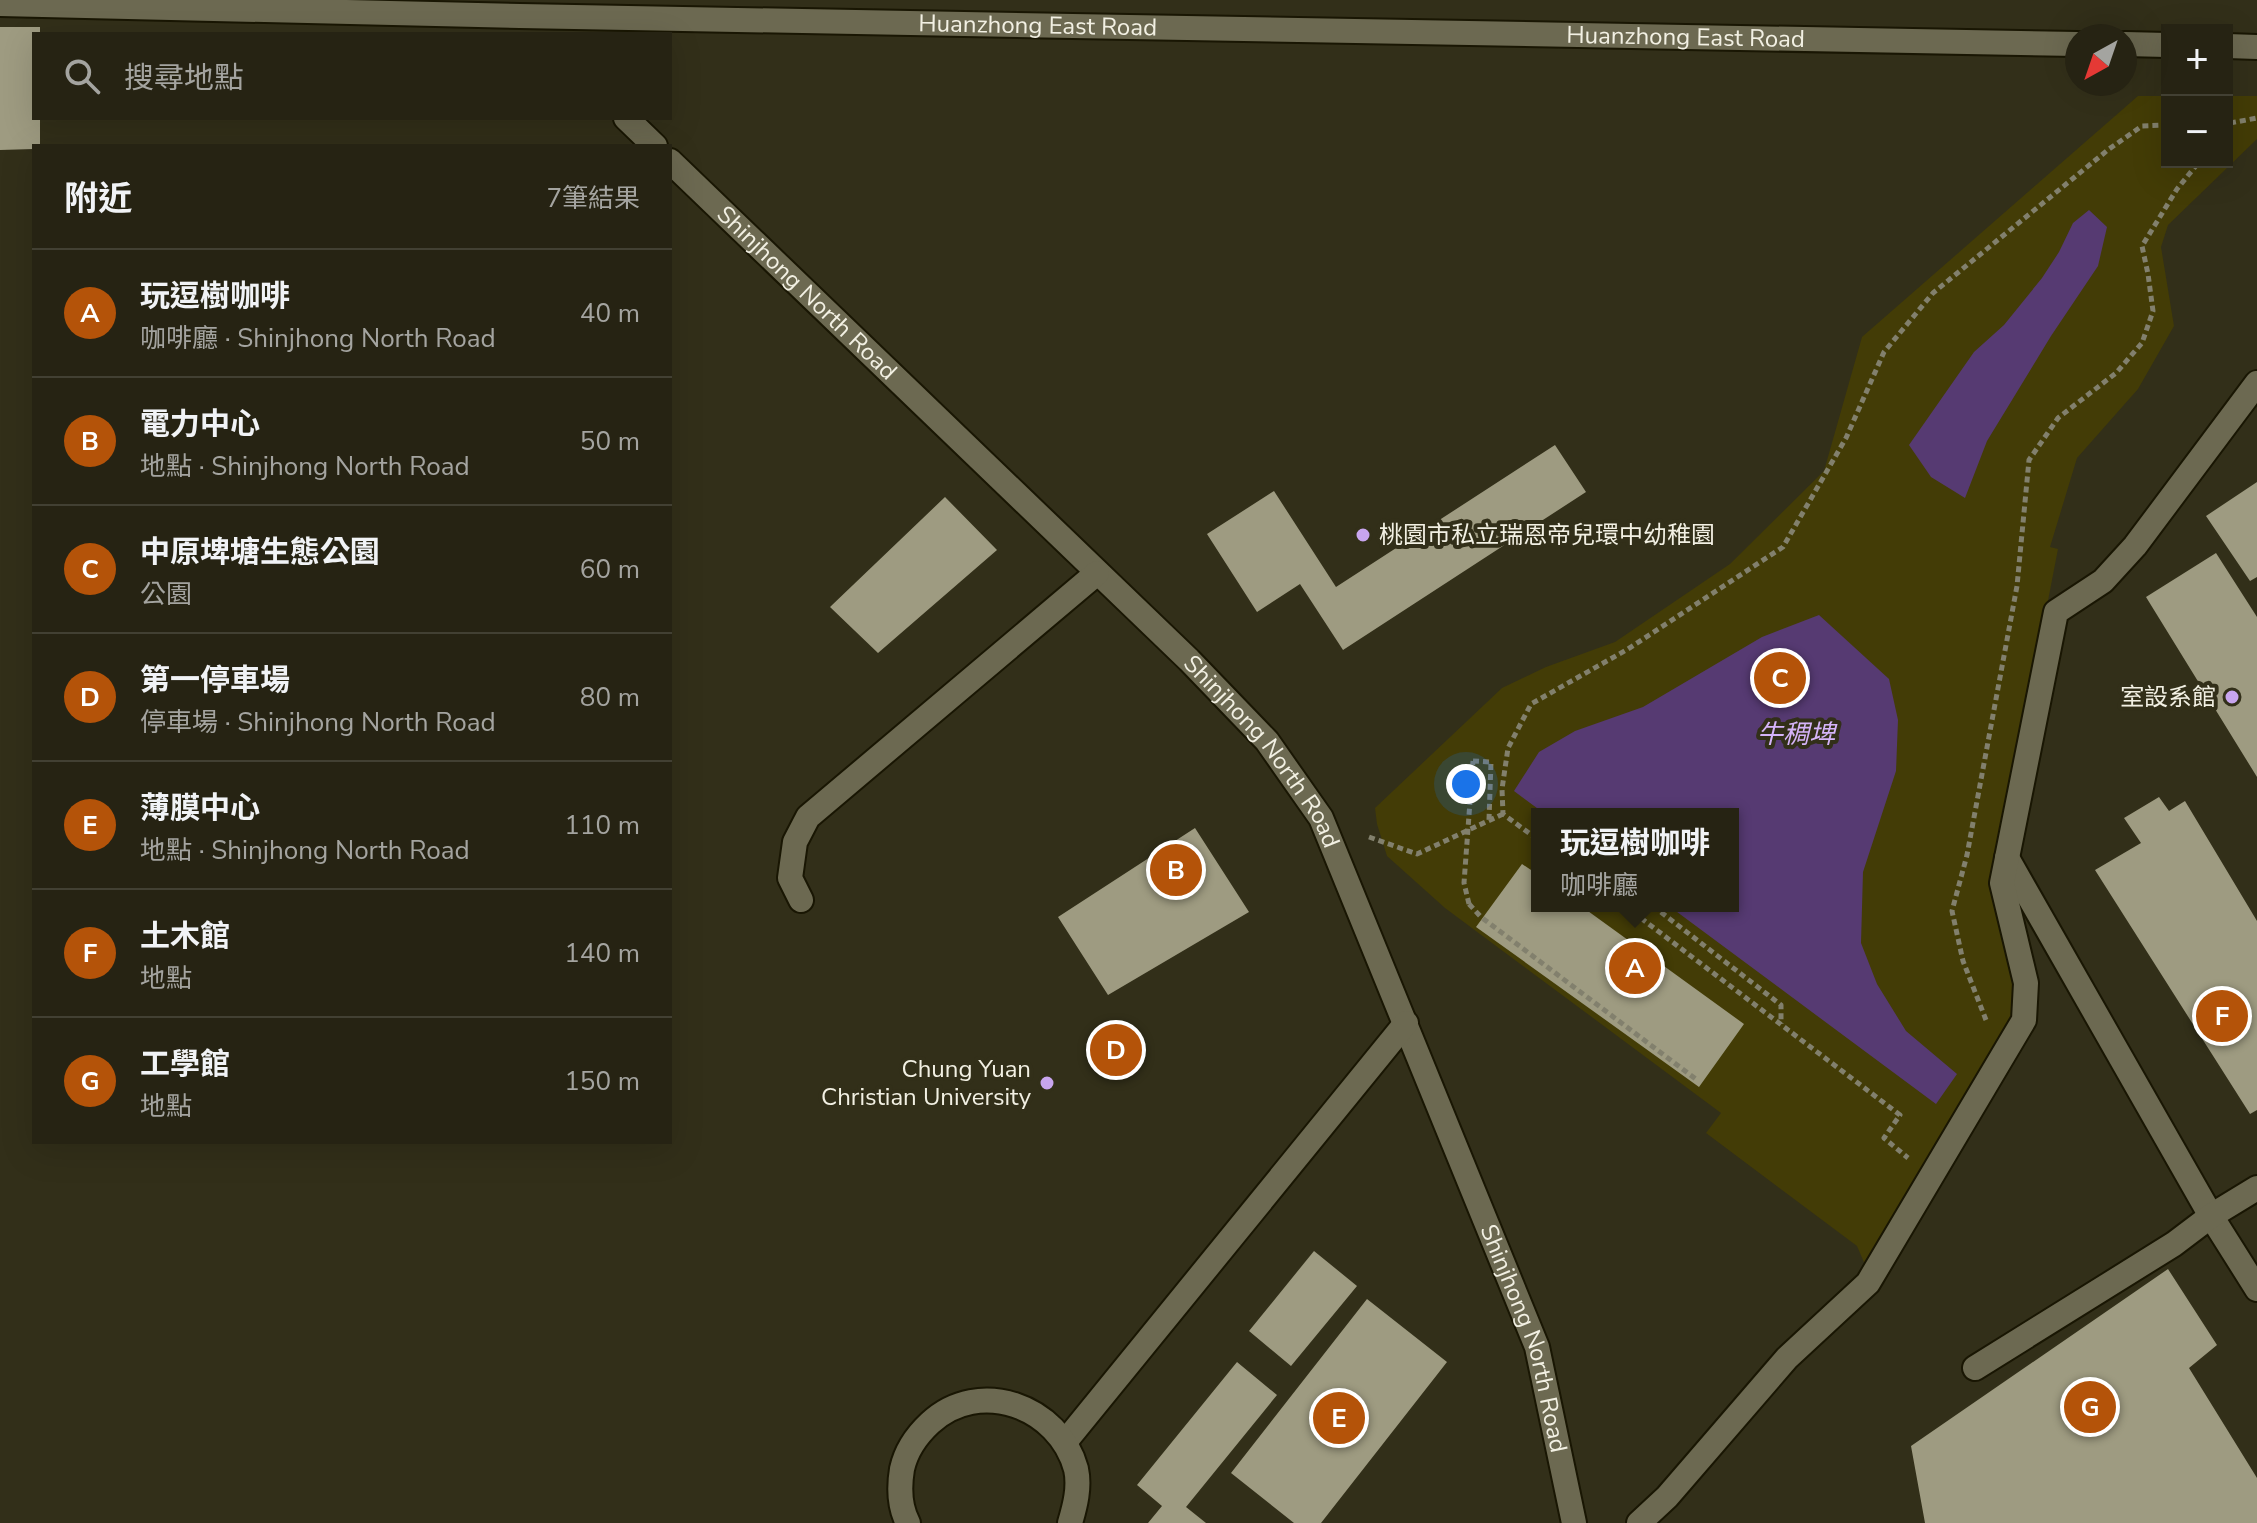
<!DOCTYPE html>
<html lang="zh-TW">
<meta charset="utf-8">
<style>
:root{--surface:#262313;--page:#322f21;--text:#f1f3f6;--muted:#a4a4a0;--line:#424033;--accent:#b45309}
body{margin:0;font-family:"Nunito Sans","Noto Sans TC",sans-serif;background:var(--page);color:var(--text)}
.controls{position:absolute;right:24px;top:24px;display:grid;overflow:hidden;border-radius:0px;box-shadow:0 8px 32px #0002}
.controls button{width:72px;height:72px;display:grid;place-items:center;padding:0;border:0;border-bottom:2px solid var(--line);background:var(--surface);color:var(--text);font:40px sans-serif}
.compass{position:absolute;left:2065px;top:24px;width:72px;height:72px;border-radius:50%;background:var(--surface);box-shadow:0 8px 32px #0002;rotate:220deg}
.you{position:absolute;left:1466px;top:784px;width:28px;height:28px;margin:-20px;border:6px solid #fff;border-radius:50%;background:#1a73e8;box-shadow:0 0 0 12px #1a73e833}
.badge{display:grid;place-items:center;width:52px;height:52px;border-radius:50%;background:var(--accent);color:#fff;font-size:26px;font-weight:700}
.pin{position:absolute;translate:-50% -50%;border:4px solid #fff;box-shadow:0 2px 8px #0006}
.popup{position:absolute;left:1531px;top:808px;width:208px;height:104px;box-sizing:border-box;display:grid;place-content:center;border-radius:0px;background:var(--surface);filter:drop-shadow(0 2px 6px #0005);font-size:26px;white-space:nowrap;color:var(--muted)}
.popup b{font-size:30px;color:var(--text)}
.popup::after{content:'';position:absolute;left:50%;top:100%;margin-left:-16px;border:16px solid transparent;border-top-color:var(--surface)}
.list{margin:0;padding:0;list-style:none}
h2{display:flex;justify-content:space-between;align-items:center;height:104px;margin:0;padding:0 32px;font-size:34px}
h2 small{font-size:26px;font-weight:400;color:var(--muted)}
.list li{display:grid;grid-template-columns:52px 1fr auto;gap:24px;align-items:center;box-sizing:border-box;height:128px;padding:0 32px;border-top:2px solid var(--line)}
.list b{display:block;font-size:30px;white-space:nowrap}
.list p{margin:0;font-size:26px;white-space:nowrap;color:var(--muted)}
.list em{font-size:26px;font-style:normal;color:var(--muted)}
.icon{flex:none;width:44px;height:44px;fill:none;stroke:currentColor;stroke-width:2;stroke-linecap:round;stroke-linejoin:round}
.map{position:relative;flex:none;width:2257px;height:1523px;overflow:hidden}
.search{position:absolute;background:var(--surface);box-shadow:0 8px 32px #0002;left:32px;top:32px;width:640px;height:88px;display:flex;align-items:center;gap:20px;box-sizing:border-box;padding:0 28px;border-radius:0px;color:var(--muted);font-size:30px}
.panel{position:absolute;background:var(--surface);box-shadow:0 8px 32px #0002;left:32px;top:144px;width:640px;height:1000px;border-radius:0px}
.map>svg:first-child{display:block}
.green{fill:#433c06;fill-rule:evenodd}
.water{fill:#563a72}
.building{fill:#9e9b81}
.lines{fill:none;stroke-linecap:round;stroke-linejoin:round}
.minor-casing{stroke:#191603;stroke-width:28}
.path{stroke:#82806d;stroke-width:5;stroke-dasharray:6 4;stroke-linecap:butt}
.minor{stroke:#6c6951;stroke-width:24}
.path-bridge{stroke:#82806d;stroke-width:5;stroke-dasharray:6 4;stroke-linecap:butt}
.poi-dot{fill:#c8a5ee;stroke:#322f19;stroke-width:3}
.labels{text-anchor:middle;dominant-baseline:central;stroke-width:8;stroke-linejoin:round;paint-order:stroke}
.street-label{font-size:24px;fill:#f2f0e3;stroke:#322f19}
.poi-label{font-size:24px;fill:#f2f0e3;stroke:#322f19;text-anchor:end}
.water-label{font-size:26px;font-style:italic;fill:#d5b4f9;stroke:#322f19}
</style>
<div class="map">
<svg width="2257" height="1523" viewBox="0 0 2257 1523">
<rect width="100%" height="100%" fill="#322f19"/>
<path class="green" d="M 2138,96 L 2167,96 L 2167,162 L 2227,162 L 2227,96 L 2257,96 L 2257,139 L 2168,225 L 2161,247 L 2174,326 L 2138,389 L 2077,458 L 2050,547 L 2058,549 L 2039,647 L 2010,909 L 2032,998 L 1866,1267 L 1857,1246 L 1706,1133 L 1721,1113 L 1445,908 L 1387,856 L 1377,824 L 1375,808 L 1502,688 L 1546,667 L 1615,642 L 1730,564 L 1824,471 L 1862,337 ZM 1537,814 L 1733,814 L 1733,906 L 1537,906 Z"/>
<path class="water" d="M 2089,210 L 2107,227 L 2098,266 L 2051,336 L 1987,441 L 1965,498 L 1931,477 L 1909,445 L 1974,352 L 2004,325 L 2042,278 L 2059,252 L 2073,223 Z
M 1819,615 L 1889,679 L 1898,720 L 1896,771 L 1863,872 L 1861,943 L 1877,984 L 1906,1031 L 1957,1074 L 1936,1104 L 1669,906 L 1733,906 L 1733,814 L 1545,814 L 1514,791 L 1539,752 L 1575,731 L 1643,707 L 1762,637 Z"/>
<path class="building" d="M 0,27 L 40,27 L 40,34 L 34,34 L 34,118 L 40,118 L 40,146 L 34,146 L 34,149 L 0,150 Z
M 1555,445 L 1586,492 L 1343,650 L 1300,584 L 1257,612 L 1207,534 L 1274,491 L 1336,587 Z
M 2257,482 L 2257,577 L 2250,581 L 2206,516 Z
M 945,497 L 997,550 L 878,653 L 830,607 Z
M 2216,553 L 2257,617 L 2257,777 L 2146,597 Z
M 2159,797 L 2169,811 L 2185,801 L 2257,921 L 2257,1110 L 2250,1114 L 2095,870 L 2141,843 L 2124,818 Z
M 1195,828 L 1249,912 L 1108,995 L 1058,917 Z
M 1522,864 L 1537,874 L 1537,906 L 1581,906 L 1744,1024 L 1699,1087 L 1476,927 Z
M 1314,1251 L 1357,1286 L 1291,1366 L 1249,1331 Z
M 2168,1269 L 2217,1345 L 2189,1368 L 2257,1478 L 2257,1523 L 1925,1523 L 1911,1446 Z
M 1367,1299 L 1447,1362 L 1321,1523 L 1294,1523 L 1231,1473 Z
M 1237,1362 L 1277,1395 L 1186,1507 L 1206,1523 L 1148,1523 L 1162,1506 L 1137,1485 Z"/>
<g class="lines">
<g class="minor-casing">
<g id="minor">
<path id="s1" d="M 0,4 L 520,16 L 2077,44"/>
<path d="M 2125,44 L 2167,45"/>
<path d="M 2227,46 L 2257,47"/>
<path d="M 626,118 L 655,146"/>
<path id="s2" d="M 670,161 L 1189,660 L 1267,741 L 1321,818 L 1537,1347 L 1574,1523"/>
<path d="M 2007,858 L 2211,1216 L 2257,1289"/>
<path d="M 801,900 L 790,878 L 795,842 L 808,817 L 1097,573"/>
<path d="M 1975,1368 L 2174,1244 L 2211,1216 L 2257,1188"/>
<path d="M 1065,1442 L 1406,1023"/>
<path d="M 908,1523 C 899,1506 899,1487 902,1469 C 906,1451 916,1436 930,1423 C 979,1377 1059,1406 1076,1469 C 1080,1487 1075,1506 1070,1523"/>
<path d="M 1639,1523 L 1667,1497 L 1787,1358 L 1868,1283 L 2024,1020 L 2026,983 L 2002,883 L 2056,612 L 2103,581 L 2135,546 L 2257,383"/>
</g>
</g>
<path class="path" d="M 2230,123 L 2257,118
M 1473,761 L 1491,762 L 1489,820
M 1369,837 L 1417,854 L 1503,814
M 1537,839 L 1503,814 L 1502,789 L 1508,748 L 1531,704 L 1628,649 L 1783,547 L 1846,438 L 1884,352 L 1933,293 L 2109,149 L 2142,126 L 2167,125
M 1469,904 L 1481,917 L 1697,1080
M 1625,906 L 1900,1115 L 1884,1138 L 1908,1158
M 1653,906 L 1781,1005 L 1781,1024
M 1986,1020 L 1963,961 L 1952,911 L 1967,855 L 2017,586 L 2029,460 L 2058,418 L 2116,373 L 2142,343 L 2153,311 L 2148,274 L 2142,246 L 2177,189 L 2199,162"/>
<use href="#minor" class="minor"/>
<path class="path-bridge" d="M 1469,904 L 1464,883 L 1473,761"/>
</g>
<g class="poi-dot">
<circle cx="1363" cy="535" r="8"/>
<circle cx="2232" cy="697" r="8"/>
<circle cx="1047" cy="1083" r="8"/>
</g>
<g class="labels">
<g class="street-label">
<text stroke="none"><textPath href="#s1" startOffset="1038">Huanzhong East Road</textPath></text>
<text stroke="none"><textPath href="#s1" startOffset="1686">Huanzhong East Road</textPath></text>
<text stroke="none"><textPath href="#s2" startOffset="190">Shinjhong North Road</textPath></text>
<text stroke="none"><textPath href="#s2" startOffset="838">Shinjhong North Road</textPath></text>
<text stroke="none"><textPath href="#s2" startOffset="1486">Shinjhong North Road</textPath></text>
</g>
<g class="poi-label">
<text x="1379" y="535" text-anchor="start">桃園市私立瑞恩帝兒環中幼稚園</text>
<text x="2216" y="697">室設系館</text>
<text x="1031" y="1069">Chung Yuan<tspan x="1031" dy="28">Christian University</tspan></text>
</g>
<g class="water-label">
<text x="1796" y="734">牛稠埤</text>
</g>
</g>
</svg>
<div class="controls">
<button>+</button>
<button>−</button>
</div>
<svg class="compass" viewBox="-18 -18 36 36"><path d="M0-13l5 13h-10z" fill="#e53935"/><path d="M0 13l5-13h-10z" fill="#a4a4a0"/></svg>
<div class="you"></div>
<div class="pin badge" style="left:1635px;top:968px">A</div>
<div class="popup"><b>玩逗樹咖啡</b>咖啡廳</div>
<div class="pin badge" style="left:1176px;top:870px">B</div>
<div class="pin badge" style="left:1780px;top:678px">C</div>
<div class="pin badge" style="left:1116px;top:1050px">D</div>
<div class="pin badge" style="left:1339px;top:1418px">E</div>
<div class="pin badge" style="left:2222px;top:1016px">F</div>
<div class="pin badge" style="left:2090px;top:1407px">G</div>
<div class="search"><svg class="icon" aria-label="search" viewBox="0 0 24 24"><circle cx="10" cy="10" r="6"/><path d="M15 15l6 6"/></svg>搜尋地點</div>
<section class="panel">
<h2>附近<small>7筆結果</small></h2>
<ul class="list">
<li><span class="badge">A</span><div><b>玩逗樹咖啡</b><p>咖啡廳 · Shinjhong North Road</p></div><em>40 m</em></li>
<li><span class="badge">B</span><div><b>電力中心</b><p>地點 · Shinjhong North Road</p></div><em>50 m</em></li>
<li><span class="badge">C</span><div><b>中原埤塘生態公園</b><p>公園</p></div><em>60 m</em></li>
<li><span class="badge">D</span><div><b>第一停車場</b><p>停車場 · Shinjhong North Road</p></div><em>80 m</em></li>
<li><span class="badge">E</span><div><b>薄膜中心</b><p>地點 · Shinjhong North Road</p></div><em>110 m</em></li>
<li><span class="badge">F</span><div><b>土木館</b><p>地點</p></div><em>140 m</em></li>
<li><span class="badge">G</span><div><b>工學館</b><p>地點</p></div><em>150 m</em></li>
</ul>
</section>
</div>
